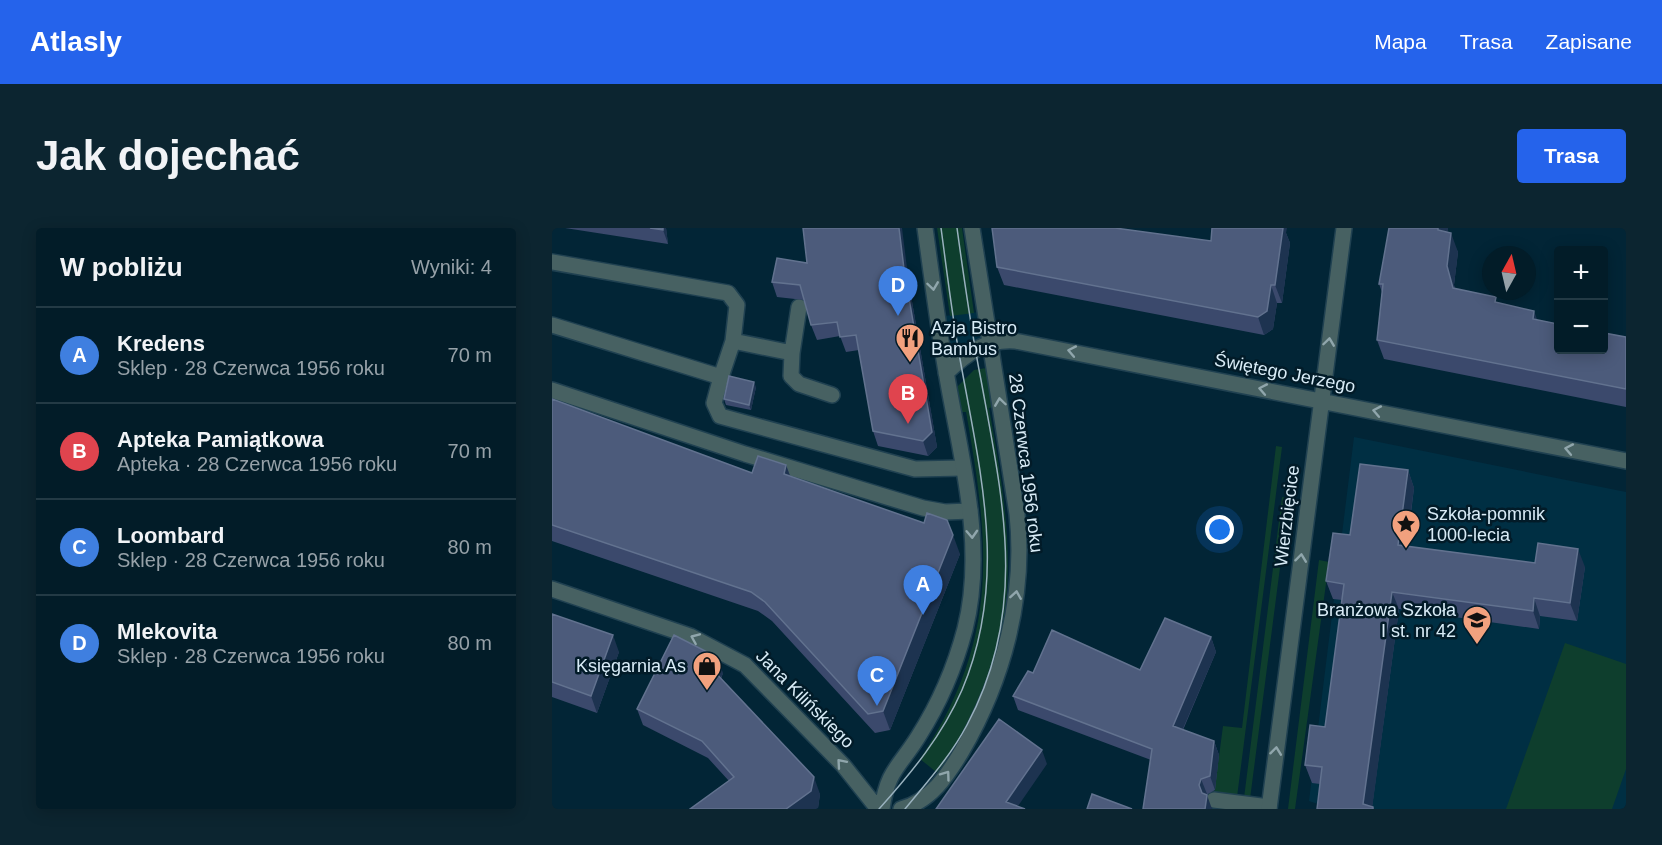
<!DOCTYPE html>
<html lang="pl">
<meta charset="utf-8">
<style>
:root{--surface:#021c28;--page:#0c2530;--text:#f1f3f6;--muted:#96a1a8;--line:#233a45;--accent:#2563eb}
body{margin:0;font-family:Arial,sans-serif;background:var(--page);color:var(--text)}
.controls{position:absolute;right:18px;top:18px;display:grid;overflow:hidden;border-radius:6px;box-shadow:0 3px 15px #0003}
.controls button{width:54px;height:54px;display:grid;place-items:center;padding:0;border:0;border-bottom:2px solid var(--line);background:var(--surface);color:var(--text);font:30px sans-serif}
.compass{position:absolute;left:930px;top:18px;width:54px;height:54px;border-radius:50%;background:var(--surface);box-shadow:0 3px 15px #0003;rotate:8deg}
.you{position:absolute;left:668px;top:302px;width:21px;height:21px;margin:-15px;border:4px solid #fff;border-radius:50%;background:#1a73e8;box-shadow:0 0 0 9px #1a73e833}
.badge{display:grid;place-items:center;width:39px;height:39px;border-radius:50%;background:var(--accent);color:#fff;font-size:20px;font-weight:700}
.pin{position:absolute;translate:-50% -50px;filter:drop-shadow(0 2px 3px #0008)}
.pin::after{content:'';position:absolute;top:32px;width:21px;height:18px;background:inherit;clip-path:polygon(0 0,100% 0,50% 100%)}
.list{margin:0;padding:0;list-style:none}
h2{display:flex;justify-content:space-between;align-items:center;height:78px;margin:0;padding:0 24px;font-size:26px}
h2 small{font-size:20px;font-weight:400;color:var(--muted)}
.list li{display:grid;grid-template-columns:39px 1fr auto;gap:18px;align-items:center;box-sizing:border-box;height:96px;padding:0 24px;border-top:2px solid var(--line)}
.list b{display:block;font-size:22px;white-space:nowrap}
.list p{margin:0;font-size:20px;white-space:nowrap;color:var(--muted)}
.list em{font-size:20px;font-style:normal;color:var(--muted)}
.map{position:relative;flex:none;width:1074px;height:581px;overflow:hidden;border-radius:6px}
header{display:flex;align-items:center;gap:36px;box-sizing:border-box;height:84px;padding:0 30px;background:var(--accent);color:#fff}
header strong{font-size:28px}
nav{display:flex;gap:33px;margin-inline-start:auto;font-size:21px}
.intro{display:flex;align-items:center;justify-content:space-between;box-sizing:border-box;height:144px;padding:0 36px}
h1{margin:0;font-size:42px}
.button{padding:15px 27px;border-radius:6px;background:var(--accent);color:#fff;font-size:21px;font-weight:700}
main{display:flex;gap:36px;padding:0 36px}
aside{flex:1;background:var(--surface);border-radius:6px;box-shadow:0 3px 15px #0003}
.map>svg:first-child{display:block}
.built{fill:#002f43}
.green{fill:#0e3e2d}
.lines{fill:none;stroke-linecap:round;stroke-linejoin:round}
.service-casing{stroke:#204151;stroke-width:18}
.minor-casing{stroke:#204151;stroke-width:18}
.service{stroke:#476162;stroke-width:15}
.minor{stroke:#476162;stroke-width:15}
.tram{stroke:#99b1be;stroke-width:1.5}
.wall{fill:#3b496c}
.shaded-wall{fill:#1d3350}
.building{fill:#4c5b7b;stroke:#62728f;stroke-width:1.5}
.oneway{stroke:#90a6ac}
.labels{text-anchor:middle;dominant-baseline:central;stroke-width:5;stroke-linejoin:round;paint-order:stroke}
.poi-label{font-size:18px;fill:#d9ecf7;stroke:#021b28;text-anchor:start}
.street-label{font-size:18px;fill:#d9ecf7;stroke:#021b28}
</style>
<header>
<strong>Atlasly</strong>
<nav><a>Mapa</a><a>Trasa</a><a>Zapisane</a></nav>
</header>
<div class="intro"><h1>Jak dojechać</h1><a class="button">Trasa</a></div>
<main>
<aside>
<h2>W pobliżu<small>Wyniki: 4</small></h2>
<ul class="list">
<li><span class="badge" style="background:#3f7fe0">A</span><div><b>Kredens</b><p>Sklep · 28 Czerwca 1956 roku</p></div><em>70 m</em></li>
<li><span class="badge" style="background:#e0444e">B</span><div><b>Apteka Pamiątkowa</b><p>Apteka · 28 Czerwca 1956 roku</p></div><em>70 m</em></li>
<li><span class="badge" style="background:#3f7fe0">C</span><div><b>Loombard</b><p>Sklep · 28 Czerwca 1956 roku</p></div><em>80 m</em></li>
<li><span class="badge" style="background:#3f7fe0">D</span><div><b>Mlekovita</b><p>Sklep · 28 Czerwca 1956 roku</p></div><em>80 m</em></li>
</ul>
</aside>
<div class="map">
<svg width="1074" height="581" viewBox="0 0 1074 581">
<rect width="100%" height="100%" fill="#022536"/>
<path class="built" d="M 427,84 L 430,108 L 412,121 L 398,124 L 392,88 Z
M 802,209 L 1074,264 L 1074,581 L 781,581 L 757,573 Z"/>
<path class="green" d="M 385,0 L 410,0 L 422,85 L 398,88 Z
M 434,140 L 443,179 L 437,180 C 457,292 471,375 426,485 C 417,506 400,527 388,547 L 368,531 C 448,410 438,319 414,184 L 408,184 L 404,160 L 422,142 Z
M 724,218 L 730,219 L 685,569 L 662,566 L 671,498 L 690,500 Z
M 730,269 L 737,270 L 698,571 L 692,570 Z
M 767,332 L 777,334 L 743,581 L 736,581 Z
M 1013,415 L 1074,436 L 1074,541 L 1060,581 L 954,581 Z"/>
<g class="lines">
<g class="service-casing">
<path id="service" d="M 0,34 L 176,65 L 185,77 L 181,113 L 240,125 L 247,79
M 0,97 L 169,149 L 162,175 L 168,188 L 363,241 L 411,240
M 240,125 L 239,148 L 247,156 L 280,167
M 169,149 L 181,113
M 0,162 L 193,226 L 371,280 L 393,284 L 418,283
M 662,572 L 717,579"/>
</g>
<g class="minor-casing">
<path id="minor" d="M 394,145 C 415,125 433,111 463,113 L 1074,233
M 0,361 L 138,408 L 193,437 L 291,537 L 326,581
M 330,581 C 335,543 348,538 366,509 C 387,476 403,439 413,401 C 434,318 409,231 395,149 C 386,99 380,50 373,0
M 349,581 C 379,573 395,548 410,523 C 451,452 474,369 465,286 L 420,0
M 717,581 L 792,0"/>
</g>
<use href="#service" class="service"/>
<use href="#minor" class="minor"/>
<path class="tram" d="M 327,581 C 360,544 390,508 410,462 C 457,351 428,243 408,131 C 400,87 395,44 389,0
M 353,581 C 375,554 398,529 415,497 C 477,381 451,273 429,152 C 419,102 412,51 405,0"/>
</g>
<path class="wall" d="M 13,0 L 114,0 L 116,16 Z
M 837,0 L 896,0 L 895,4 L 906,24 L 902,57 L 903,60 L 946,75 L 986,92 L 1074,109 L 1074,179 L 832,131 L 825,112 L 830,64 L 827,56 Z
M 734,5 L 738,15 L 730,75 L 725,75 L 721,101 L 712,107 L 452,57 L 445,39 L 659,13 Z
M 255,35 L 357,56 L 385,219 L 376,228 L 326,218 L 321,203 L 307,122 L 294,124 L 288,108 L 265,112 L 259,97 L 252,72 L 225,69 L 220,54 Z
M 204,159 L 199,182 L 174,177 L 172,171 Z
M 0,171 L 200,245 L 234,237 L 238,248 L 408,326 L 338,502 L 323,505 L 220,393 L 206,383 L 0,313 Z
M 856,242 L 862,260 L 855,318 L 983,335 L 1033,339 L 1025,393 L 988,388 L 987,401 L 847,381 L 820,579 L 822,581 L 765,581 L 768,556 L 760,555 L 753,537 L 773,499 L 790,372 L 781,371 L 774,353 L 798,307 Z
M 0,386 L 67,424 L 45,485 L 0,469 Z
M 659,409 L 664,424 L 631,502 L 662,513 L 667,527 L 663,562 L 654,567 L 599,532 L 466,482 L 461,468 L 481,445 L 588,442 Z
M 171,445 L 169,451 L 268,566 L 266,580 L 177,553 L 156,530 L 91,497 L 85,481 Z"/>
<path class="shaded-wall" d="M 111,0 L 114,0 L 116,16 L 111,2 Z
M 347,0 L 350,0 L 357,56 L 385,219 L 376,228 L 371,213 Z
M 728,0 L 735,0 L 734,5 L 738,15 L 730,75 L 723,57 Z
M 886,0 L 896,0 L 893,22 L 886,2 Z
M 899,5 L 906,24 L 902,57 L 908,79 L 901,60 L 895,38 Z
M 719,57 L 725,75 L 721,101 L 712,107 L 706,89 Z
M 982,83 L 989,102 L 981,91 Z
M 202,154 L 204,159 L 199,182 L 197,177 Z
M 234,237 L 241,256 L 232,246 Z
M 856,242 L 862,260 L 852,335 L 846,317 Z
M 401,307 L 408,326 L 338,502 L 331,483 Z
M 1026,321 L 1033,339 L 1025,393 L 1018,375 Z
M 840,364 L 847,381 L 820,581 L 811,576 Z
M 982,370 L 988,388 L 987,401 L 981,383 Z
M 61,407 L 67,424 L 45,485 L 39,468 Z
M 659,409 L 664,424 L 626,512 L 621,498 Z
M 165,429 L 171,445 L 166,457 L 159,440 Z
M 662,513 L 667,527 L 663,562 L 658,548 Z
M 490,522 L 495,536 L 464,581 L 454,574 Z
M 262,549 L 268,566 L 266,580 L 264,581 L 234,581 Z
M 649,551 L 655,566 L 652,571 L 647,557 Z
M 655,567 L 660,581 L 653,581 Z"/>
<path class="building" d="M 98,0 L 111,0 L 111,2 Z
M 251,0 L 347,0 L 352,41 L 380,204 L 371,213 L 321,203 L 304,107 L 288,109 L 285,94 L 259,97 L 248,57 L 220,54 L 225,30 L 255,35 Z
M 440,0 L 563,0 L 659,13 L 660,0 L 731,0 L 723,57 L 719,57 L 715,83 L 706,89 L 445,39 Z
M 837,0 L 886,0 L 886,2 L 899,5 L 895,38 L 901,60 L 944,69 L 943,74 L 982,83 L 981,91 L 1006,96 L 1006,122 L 1052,122 L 1052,105 L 1074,109 L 1074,161 L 825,112 L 831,56 L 827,56 Z
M 177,148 L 202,154 L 197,177 L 172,171 Z
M 0,171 L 200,245 L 206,228 L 234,237 L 232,246 L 372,295 L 375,285 L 395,292 L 401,307 L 331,483 L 316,486 L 213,374 L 199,364 L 0,297 Z
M 808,236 L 856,242 L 846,317 L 983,335 L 986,315 L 1026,321 L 1018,375 L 982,370 L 981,383 L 840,364 L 811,576 L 821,579 L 821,581 L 765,581 L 770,539 L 753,537 L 758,497 L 773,499 L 792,356 L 774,353 L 781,305 L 798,307 Z
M 0,386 L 61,407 L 39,468 L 0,454 Z
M 613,390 L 659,409 L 621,498 L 662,513 L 658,548 L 649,551 L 647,557 L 650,565 L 655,567 L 653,581 L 591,581 L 600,521 L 461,468 L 476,443 L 481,445 L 500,402 L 588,442 Z
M 122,407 L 165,429 L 159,440 L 262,549 L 259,563 L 234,581 L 138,581 L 182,549 L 150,513 L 85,481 Z
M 447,491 L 490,522 L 454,574 L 473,581 L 384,581 Z
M 540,566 L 580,581 L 535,581 Z"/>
<defs><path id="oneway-chevron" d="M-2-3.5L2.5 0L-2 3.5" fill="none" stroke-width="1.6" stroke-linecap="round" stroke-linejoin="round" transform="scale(1.5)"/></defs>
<g class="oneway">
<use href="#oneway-chevron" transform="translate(381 58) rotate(82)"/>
<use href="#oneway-chevron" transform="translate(777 114) rotate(-82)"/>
<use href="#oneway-chevron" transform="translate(520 123) rotate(-169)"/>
<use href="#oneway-chevron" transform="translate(711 161) rotate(-169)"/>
<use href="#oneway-chevron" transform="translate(448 174) rotate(-98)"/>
<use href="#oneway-chevron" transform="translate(825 183) rotate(-169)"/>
<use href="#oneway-chevron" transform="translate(1017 221) rotate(-169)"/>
<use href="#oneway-chevron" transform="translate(420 306) rotate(87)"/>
<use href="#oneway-chevron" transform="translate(749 330) rotate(-83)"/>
<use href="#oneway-chevron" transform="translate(464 367) rotate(-81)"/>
<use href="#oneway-chevron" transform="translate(143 410) rotate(-157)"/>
<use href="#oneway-chevron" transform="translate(724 523) rotate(-83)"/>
<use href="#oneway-chevron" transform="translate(289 535) rotate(-131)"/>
<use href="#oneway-chevron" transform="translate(394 547) rotate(-54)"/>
</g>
<defs>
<g id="restaurant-pin" transform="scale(1.5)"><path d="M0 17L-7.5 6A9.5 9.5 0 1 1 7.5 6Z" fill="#f2a17e" stroke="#021b28"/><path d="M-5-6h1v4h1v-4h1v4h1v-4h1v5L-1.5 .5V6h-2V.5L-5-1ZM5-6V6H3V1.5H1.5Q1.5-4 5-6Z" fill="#111"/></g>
<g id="sight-pin" transform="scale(1.5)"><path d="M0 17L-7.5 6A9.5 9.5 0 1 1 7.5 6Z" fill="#f2a17e" stroke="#021b28"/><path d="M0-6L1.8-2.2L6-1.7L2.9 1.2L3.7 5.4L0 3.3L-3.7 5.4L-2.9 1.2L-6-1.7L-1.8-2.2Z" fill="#111"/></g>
<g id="school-pin" transform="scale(1.5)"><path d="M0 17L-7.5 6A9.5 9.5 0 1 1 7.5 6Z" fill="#f2a17e" stroke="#021b28"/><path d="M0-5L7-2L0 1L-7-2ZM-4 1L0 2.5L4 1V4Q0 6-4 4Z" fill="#111"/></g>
<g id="shop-pin" transform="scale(1.5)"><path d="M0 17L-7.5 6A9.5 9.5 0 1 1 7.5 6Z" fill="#f2a17e" stroke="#021b28"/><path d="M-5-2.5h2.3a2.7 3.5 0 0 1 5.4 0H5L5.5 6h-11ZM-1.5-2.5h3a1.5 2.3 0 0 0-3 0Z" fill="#111"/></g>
</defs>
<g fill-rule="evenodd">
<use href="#restaurant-pin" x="358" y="110"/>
<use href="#sight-pin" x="854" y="296"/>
<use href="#school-pin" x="925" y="392"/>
<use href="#shop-pin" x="155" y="438"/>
</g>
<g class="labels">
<g class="poi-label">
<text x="379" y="100">Azja Bistro<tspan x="379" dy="21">Bambus</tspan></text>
<text x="875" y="286">Szkoła-pomnik<tspan x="875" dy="21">1000-lecia</tspan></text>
<text x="904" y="382" text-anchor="end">Branżowa Szkoła<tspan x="904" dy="21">I st. nr 42</tspan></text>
<text x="134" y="438" text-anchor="end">Księgarnia As</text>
</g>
<g class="street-label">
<text transform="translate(733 145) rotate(11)">Świętego Jerzego</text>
<text transform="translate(474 235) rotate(83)">28 Czerwca 1956 roku</text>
<text transform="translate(735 288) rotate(-83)">Wierzbięcice</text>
<text transform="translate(253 471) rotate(45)">Jana Kilińskiego</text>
</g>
</g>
</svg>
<div class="controls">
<button>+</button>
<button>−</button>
</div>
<svg class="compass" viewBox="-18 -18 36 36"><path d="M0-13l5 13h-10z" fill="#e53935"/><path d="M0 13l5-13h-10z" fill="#96a1a8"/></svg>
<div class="you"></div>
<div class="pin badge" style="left:371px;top:387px;background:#3f7fe0">A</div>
<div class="pin badge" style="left:356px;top:196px;background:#e0444e">B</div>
<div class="pin badge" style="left:325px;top:478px;background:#3f7fe0">C</div>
<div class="pin badge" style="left:346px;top:88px;background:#3f7fe0">D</div>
</div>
</main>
